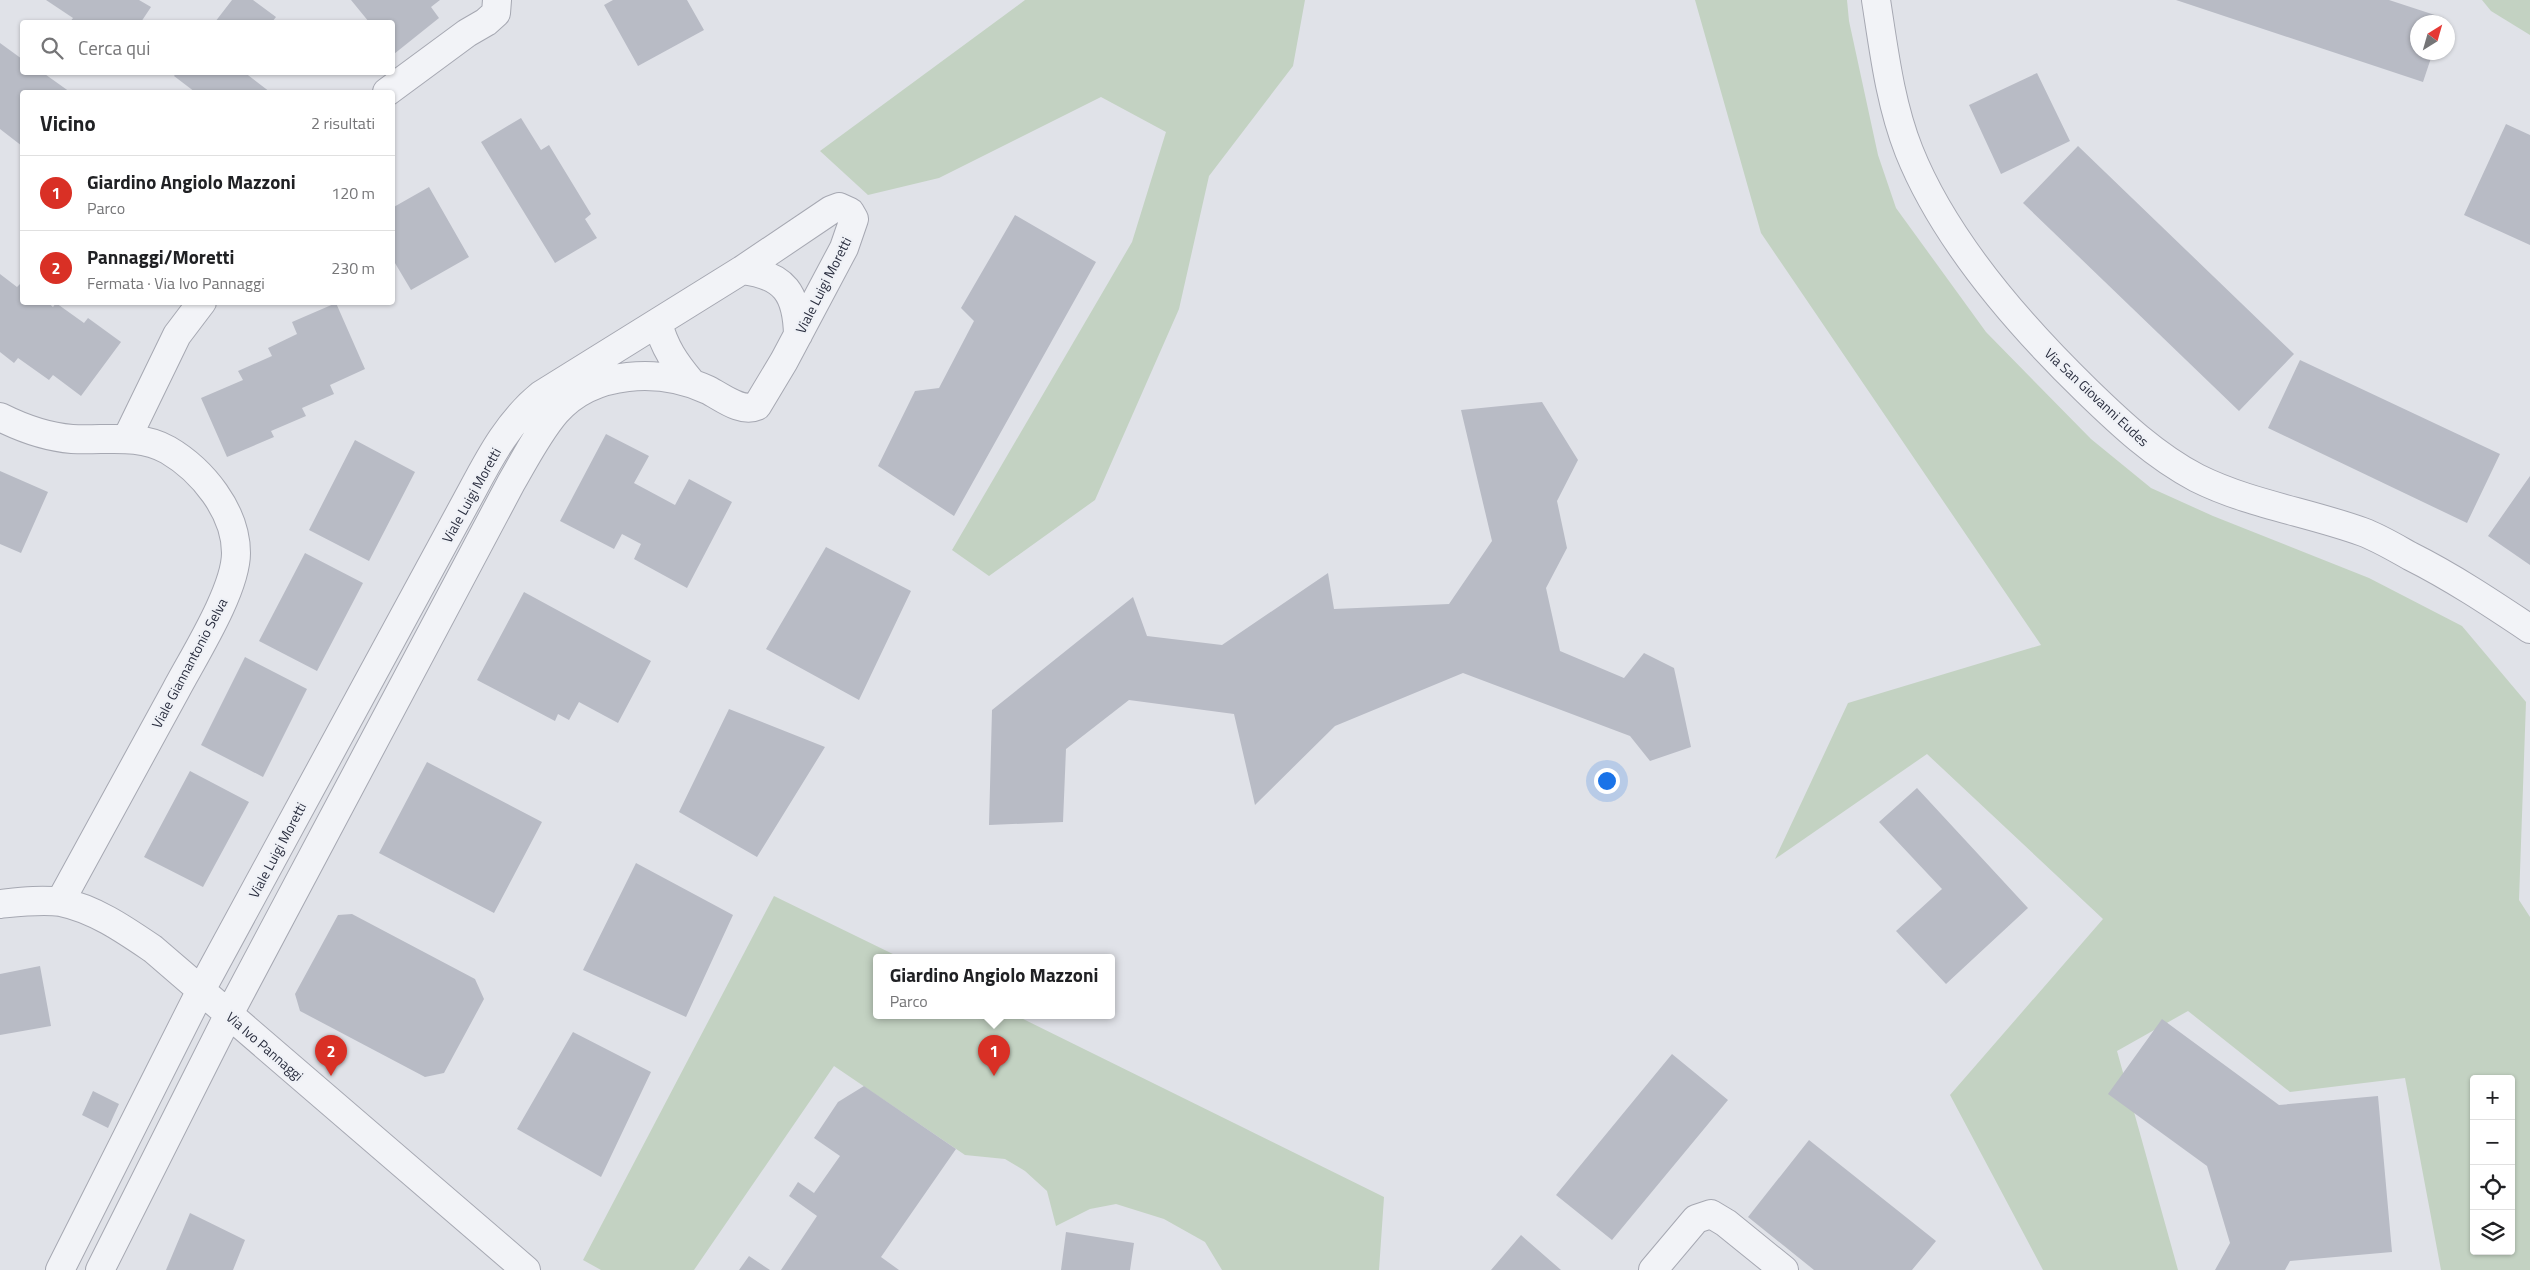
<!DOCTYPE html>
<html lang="it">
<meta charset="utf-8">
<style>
:root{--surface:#fff;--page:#f6f6f6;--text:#202124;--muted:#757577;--line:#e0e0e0;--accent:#d93025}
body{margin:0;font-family:"Titillium Web",sans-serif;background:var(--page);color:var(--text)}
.controls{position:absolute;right:15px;bottom:15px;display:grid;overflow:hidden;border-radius:5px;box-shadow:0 1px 4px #0004}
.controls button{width:45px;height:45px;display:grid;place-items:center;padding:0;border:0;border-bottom:1px solid var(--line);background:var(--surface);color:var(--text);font:25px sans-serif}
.compass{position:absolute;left:2410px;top:15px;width:45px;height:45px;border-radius:50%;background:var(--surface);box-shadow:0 1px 4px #0004;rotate:37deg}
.you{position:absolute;left:1606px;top:780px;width:18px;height:18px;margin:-12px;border:4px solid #fff;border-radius:50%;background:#1a73e8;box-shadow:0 0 0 8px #1a73e833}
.badge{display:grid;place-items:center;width:32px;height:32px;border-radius:50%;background:var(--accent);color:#fff;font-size:16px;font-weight:700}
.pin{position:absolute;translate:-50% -41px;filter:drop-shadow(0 1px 2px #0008)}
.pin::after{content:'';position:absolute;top:26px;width:18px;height:15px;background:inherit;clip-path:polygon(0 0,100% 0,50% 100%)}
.popup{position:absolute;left:873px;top:954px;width:242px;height:65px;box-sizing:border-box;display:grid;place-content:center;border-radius:5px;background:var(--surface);filter:drop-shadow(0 1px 4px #0005);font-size:16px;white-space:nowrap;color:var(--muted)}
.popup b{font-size:19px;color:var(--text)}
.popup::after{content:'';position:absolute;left:50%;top:100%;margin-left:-10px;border:10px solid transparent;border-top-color:var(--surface)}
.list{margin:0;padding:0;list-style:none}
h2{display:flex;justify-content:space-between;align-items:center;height:65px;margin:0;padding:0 20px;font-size:21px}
h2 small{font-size:16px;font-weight:400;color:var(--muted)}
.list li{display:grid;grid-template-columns:32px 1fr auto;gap:15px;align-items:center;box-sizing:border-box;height:75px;padding:0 20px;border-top:1px solid var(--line)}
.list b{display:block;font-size:19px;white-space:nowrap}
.list p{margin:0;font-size:16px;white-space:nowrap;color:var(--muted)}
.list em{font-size:16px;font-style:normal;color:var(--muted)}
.icon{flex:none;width:28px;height:28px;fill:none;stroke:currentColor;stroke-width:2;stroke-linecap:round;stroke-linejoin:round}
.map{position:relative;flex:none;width:2530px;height:1270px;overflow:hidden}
.search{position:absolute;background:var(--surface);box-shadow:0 1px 4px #0004;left:20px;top:20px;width:375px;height:55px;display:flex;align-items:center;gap:12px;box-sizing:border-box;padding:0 18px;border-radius:5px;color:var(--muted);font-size:19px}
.panel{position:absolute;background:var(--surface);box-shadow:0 1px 4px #0004;left:20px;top:90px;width:375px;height:215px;border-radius:5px}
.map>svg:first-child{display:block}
.green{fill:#c3d2c2;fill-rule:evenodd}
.building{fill:#b8bbc5}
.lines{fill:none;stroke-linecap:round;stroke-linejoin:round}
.minor-casing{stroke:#a6a8b2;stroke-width:30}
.tertiary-casing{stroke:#a6a8b2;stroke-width:30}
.minor{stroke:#f2f3f7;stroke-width:28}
.tertiary{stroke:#f2f3f7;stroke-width:28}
.labels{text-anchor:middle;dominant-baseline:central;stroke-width:4.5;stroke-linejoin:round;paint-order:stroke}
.street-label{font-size:14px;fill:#2a2e3f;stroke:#eff1f6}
</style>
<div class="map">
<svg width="2530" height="1270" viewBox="0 0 2530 1270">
<rect width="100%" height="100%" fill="#e0e2e8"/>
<path class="green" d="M 1025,0 L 1305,0 L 1293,66 L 1209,176 L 1179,309 L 1095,500 L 989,576 L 952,550 L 1132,242 L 1166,132 L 1101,97 L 939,178 L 868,195 L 820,151 Z
M 1695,0 L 1847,0 L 1849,21 L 1878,155 L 1896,208 L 1986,332 L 2091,439 L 2151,488 L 2213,516 L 2369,578 L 2462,626 L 2526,702 L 2519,900 L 2530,917 L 2530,1270 L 2441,1270 L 2405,1078 L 2290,1092 L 2188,1011 L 2117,1051 L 2178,1270 L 2043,1270 L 1950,1095 L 2103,919 L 1927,754 L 1775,859 L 1848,703 L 2041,645 L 1761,233 ZM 2474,1079 L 2511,1079 L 2511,1251 L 2474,1251 Z
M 2482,0 L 2530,0 L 2530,35 L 2491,11 Z
M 774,896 L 899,957 L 876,957 L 876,1015 L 1015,1015 L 1384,1197 L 1379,1270 L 1222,1270 L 1205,1242 L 1164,1219 L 1116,1204 L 1090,1209 L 1056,1226 L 1047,1191 L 1025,1171 L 1005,1159 L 965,1155 L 834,1066 L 694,1270 L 601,1270 L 583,1260 Z"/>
<path class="building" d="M 46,0 L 139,0 L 151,7 L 141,22 L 70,22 L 73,18 Z
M 232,0 L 253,0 L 276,17 L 272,22 L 215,22 Z
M 351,0 L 440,0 L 431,7 L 439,18 L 394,54 L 392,22 L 369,22 Z
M 613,0 L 687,0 L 704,30 L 638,66 L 604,5 Z
M 2176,0 L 2389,0 L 2444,18 L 2443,22 L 2418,22 L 2418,52 L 2433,52 L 2423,82 Z
M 0,43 L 22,59 L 22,72 L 42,72 L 70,92 L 22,92 L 22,146 L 0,129 Z
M 177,72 L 244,72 L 270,92 L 195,92 L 174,76 Z
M 2037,73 L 2070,141 L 2001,174 L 1969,105 Z
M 521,118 L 541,150 L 549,145 L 591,214 L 585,219 L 597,238 L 555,263 L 481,142 Z
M 2506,124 L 2530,135 L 2530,245 L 2464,215 Z
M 2078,146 L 2294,354 L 2239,411 L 2023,203 Z
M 429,187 L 469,257 L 411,290 L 392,258 L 392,208 Z
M 1015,215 L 1096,262 L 954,516 L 878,466 L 915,391 L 939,388 L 974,321 L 961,308 Z
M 0,274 L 17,287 L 21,283 L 22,284 L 22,302 L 47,302 L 53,307 L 56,303 L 84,323 L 88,318 L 121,342 L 81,396 L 53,375 L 49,380 L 18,358 L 14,363 L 0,352 Z
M 336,303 L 365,369 L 330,385 L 334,394 L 302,408 L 306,416 L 271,431 L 274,437 L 227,457 L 201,398 L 243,380 L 238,371 L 272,356 L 268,348 L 297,334 L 292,322 Z
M 2300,360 L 2500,454 L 2467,523 L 2268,428 Z
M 1542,402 L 1578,460 L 1557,501 L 1567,548 L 1546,588 L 1560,651 L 1624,678 L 1644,653 L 1674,668 L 1691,747 L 1650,761 L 1630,736 L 1463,673 L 1335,726 L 1255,805 L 1234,714 L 1129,700 L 1066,749 L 1063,822 L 989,825 L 992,710 L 1133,597 L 1147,636 L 1222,645 L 1328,573 L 1334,609 L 1449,604 L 1492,541 L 1461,410 Z
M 606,434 L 649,456 L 634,483 L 675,505 L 689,479 L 732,502 L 687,588 L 634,559 L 641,544 L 622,534 L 614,549 L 560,521 Z
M 355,440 L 415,472 L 369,561 L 309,530 Z
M 0,471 L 48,492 L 21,553 L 0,544 Z
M 2530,476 L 2530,565 L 2488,536 Z
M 826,547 L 911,591 L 859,700 L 766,649 Z
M 305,553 L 363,583 L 317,671 L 259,641 Z
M 524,592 L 651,661 L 618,723 L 579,702 L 569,720 L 558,714 L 555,721 L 477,680 Z
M 245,657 L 307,689 L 263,777 L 201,745 Z
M 729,709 L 825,747 L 757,857 L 679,812 Z
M 427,762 L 542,822 L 494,913 L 379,853 Z
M 190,771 L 249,802 L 203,887 L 144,857 Z
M 1917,788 L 2028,908 L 1946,984 L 1896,931 L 1942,889 L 1879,822 Z
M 636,863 L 733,915 L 686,1017 L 583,970 Z
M 352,914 L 475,979 L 484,999 L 444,1073 L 425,1077 L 300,1011 L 295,994 L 338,915 Z
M 40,966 L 51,1026 L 0,1035 L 0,974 Z
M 2162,1019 L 2279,1105 L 2378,1096 L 2392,1252 L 2290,1261 L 2285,1270 L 2215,1270 L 2230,1243 L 2207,1166 L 2108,1094 Z
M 573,1032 L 651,1072 L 601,1177 L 517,1129 Z
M 1672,1054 L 1728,1100 L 1612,1240 L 1556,1195 Z
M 864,1086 L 956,1149 L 881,1257 L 899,1270 L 781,1270 L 817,1216 L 789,1196 L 798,1182 L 814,1193 L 840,1156 L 814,1138 L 838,1102 Z
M 93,1091 L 119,1104 L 108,1128 L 82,1115 Z
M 1809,1140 L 1936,1241 L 1912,1270 L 1814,1270 L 1748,1217 Z
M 190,1213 L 245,1240 L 233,1270 L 166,1270 Z
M 1066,1232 L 1134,1243 L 1130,1270 L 1061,1270 Z
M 1521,1235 L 1561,1270 L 1491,1270 Z
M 749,1256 L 770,1270 L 739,1270 Z"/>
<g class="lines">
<g class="minor-casing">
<path id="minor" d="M 387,92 L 467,33 L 486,22 L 496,13 L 497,0
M 742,270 C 785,275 797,294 798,335
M 658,323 C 664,347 675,363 691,382
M 0,417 C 22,428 47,437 72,439 C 105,441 138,433 168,450 C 202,470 236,511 236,553 C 236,590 194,656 176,690 C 137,761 99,831 60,902
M 127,438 L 177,335 L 202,302
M 0,904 C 19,902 42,899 61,902 C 95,909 125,930 153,949 L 526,1270
M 60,1270 L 201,990 L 473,489 C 491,455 510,420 541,395 L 742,270 L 831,210 L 839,207 L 850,212 L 854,219 L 844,248 L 784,361 L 757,406 C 741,413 722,397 708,390 C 660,368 593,370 556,412 C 538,433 525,459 511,483 L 229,1014 L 100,1270
M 1653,1270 L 1696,1219 L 1711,1214 L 1726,1223 L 1784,1270"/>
</g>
<g class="tertiary-casing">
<path id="tertiary" d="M 1876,0 C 1884,51 1890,103 1909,151 C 1945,241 2019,325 2087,391 C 2120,423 2155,456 2197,478 C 2249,504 2308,512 2363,532 C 2379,538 2394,547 2410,556 C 2452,577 2491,603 2530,629"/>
</g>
<use href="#minor" class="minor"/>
<use href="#tertiary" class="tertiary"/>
</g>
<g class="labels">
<g class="street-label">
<text transform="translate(823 285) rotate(-63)">Viale Luigi Moretti</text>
<text transform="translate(2097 397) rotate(43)">Via San Giovanni Eudes</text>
<text transform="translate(471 495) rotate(-61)">Viale Luigi Moretti</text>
<text transform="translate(189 663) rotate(-62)">Viale Giannantonio Selva</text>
<text transform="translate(277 850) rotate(-62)">Viale Luigi Moretti</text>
<text transform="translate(265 1046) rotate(41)">Via Ivo Pannaggi</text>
</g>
</g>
</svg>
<div class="controls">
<button>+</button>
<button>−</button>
<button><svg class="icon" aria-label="locate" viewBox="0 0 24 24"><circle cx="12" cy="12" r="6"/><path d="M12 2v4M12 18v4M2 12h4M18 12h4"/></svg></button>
<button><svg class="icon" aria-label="layers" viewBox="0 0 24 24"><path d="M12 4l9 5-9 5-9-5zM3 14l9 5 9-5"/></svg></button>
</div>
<svg class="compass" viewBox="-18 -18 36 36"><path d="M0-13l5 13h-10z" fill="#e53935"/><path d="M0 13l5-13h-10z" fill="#757577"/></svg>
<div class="you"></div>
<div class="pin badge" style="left:994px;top:1076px">1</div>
<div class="popup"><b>Giardino Angiolo Mazzoni</b>Parco</div>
<div class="pin badge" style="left:331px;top:1076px">2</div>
<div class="search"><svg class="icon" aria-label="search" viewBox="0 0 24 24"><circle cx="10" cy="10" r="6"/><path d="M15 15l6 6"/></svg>Cerca qui</div>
<section class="panel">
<h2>Vicino<small>2 risultati</small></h2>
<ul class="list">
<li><span class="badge">1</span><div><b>Giardino Angiolo Mazzoni</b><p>Parco</p></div><em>120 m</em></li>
<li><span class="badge">2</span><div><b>Pannaggi/Moretti</b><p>Fermata · Via Ivo Pannaggi</p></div><em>230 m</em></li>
</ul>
</section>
</div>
